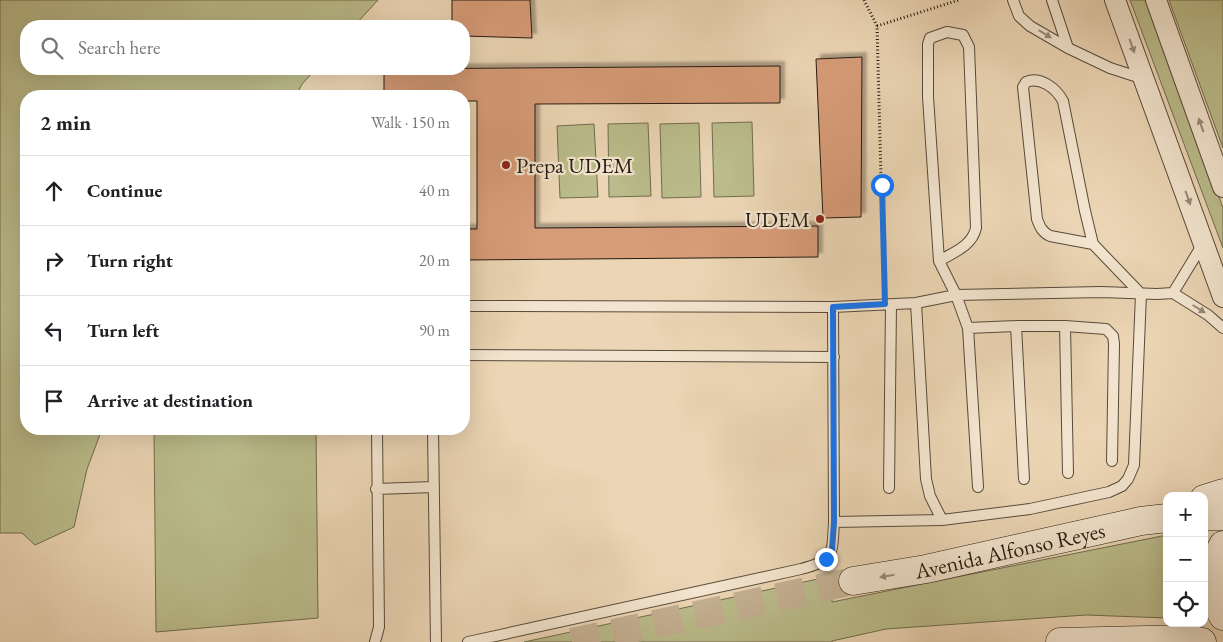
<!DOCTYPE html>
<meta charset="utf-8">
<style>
:root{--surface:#fff;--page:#f2f2f2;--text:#202124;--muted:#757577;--line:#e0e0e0}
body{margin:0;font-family:"EB Garamond",serif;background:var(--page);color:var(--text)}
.controls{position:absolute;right:15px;bottom:15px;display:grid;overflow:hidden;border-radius:10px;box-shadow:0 5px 20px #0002}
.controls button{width:45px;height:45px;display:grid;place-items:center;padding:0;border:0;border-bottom:1px solid var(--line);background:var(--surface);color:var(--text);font:25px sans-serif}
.stop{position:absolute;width:15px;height:15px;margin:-11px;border:4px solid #1a73e8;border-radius:50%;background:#fff}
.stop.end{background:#1a73e8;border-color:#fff;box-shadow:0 1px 5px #0008}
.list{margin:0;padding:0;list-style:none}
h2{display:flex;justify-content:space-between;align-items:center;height:65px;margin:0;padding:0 20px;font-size:21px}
h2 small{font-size:16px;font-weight:400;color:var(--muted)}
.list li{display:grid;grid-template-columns:32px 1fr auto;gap:15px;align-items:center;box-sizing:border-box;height:70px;padding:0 20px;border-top:1px solid var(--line)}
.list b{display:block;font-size:19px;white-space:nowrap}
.list em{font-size:16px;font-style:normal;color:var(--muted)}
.icon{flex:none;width:28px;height:28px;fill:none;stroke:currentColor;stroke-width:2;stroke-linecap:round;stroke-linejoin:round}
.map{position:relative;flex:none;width:1223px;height:642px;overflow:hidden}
.search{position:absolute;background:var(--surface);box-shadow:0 5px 20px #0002;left:20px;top:20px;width:450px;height:55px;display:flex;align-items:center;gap:12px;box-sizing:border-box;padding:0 18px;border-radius:20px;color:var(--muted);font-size:19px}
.panel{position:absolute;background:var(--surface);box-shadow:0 5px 20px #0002;left:20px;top:90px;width:450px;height:345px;border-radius:20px}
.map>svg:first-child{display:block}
.green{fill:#bbbc8b;stroke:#706c4e}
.building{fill:#d79c78;stroke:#261b11;filter:url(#shadow)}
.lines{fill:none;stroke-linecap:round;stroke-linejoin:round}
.secondary-tunnel{stroke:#c4b093;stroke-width:28;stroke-dasharray:28 14;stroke-linecap:butt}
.service-casing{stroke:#574a3a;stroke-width:12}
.minor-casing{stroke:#574a3a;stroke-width:22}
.secondary-casing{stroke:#261b11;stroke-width:29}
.path{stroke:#261b11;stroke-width:3;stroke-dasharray:1 2.5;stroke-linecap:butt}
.service{stroke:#f2e4ce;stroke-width:10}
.minor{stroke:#f2e4ce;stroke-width:20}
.secondary{stroke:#f2e4ce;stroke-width:28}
.oneway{fill:#968a79}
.route{stroke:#1a73e8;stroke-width:6}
.poi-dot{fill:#8f2418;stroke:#f2e4ce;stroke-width:2}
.labels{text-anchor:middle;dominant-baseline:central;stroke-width:4.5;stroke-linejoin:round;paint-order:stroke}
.poi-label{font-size:22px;fill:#261b11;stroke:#f2e4ce;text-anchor:start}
.street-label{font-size:22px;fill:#261b11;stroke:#f2e4ce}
</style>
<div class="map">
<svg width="1223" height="642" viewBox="0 0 1223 642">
<defs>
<filter id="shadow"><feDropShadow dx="4.5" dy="-4.5" stdDeviation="1" flood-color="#0004"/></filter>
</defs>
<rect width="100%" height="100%" fill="#ebd5b4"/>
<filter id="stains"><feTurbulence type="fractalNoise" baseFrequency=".004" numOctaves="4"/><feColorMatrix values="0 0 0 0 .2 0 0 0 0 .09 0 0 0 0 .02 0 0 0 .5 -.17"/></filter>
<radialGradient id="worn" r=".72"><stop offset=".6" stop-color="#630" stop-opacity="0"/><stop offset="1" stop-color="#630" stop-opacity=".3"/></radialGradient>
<path class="green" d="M 0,0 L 378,0 L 354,26 L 26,26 L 26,69 L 316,69 L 302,84 L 296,96 L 26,96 L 26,429 L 102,429 L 87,469 L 74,527 L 35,545 L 22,533 L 0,533 Z
M 1130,0 L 1147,0 L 1223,208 L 1223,248 Z
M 1169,0 L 1223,0 L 1223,148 Z
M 752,122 L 754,196 L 714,197 L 712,123 Z
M 648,123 L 651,196 L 609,197 L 608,124 Z
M 699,123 L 701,197 L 662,198 L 660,124 Z
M 594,124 L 598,197 L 560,198 L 557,126 Z
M 154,429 L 316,429 L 318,618 L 156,632 Z
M 1167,535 L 1167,618 L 1086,615 L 886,629 L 832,641 L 832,642 L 524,642 L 832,576 L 832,602 Z"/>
<path class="building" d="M 452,0 L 530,0 L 532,38 L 464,36 L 464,26 L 452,26 Z
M 862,57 L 861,217 L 823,218 L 816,59 Z
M 780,66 L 780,103 L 535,104 L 535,228 L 818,226 L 818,257 L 464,260 L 464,229 L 477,229 L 477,101 L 464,101 L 464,96 L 384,96 L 384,69 Z"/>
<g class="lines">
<path class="secondary-tunnel" d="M 572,642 L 853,581"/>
<g class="service-casing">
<path id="service" d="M 1013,0 L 1019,16 L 1030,26 L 1068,48 L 1110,68 L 1144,79
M 1052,0 L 1068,48
M 939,261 C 954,252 972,246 976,228 L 969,47 L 963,35 L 947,32 L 930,38 L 928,44 L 928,97 L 939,261 L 956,295 L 968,328 L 1016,326 L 1065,326 L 1106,329 L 1113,336 L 1114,344 L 1112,461
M 1173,293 L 1204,242
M 916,303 L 926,479 L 930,496 L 942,520
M 464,306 L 833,307 L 916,303 L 956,295 L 1101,292 L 1157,294 L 1173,293 L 1208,315 L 1223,328
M 1016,326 L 1024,479
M 1065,326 L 1068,473
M 968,328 L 978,487
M 464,355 L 834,357
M 433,429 L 436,642
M 889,488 L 891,305
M 376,489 L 434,487
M 834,522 L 942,520 L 1030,509 L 1109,492 L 1122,486 L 1128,479 L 1134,465 L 1141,294 L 1093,244 L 1085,211 L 1063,101 C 1056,88 1040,76 1026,82 L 1023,87 L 1037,219 C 1040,227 1042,232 1050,236 L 1093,244
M 375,642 L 379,627 L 377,429
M 468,642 L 801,569 C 835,560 832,554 834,522 L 833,307"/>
</g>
<g class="minor-casing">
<path id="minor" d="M 1115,0 L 1223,297
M 1156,0 L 1223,187"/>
</g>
<g class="secondary-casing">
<g id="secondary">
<path d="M 1204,499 L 1223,493"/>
<path d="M 1204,516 L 1223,516"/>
<path d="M 1223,545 C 1210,567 1209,594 1223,616"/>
<path id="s1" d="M 853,581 L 926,569 L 1141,521 L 1167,518"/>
<path d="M 1060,642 L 1188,639 L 1202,642"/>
</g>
</g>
<path class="path" d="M 864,0 L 877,26 L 884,291
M 877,26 L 959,0"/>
<use href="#service" class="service"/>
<use href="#minor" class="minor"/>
<use href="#secondary" class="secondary"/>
</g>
<defs><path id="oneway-solid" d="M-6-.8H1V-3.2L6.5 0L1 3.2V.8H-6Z" transform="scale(1.25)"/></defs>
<g class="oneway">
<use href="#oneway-solid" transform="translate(1045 34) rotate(31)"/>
<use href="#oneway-solid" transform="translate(1132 46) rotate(70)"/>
<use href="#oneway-solid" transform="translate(1201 125) rotate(-110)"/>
<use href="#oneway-solid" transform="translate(1188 198) rotate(70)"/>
<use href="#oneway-solid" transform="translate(1199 309) rotate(32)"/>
<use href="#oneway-solid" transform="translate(887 576) rotate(170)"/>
</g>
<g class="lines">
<path class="route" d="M 826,559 L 832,550 L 834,522 L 833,307 L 885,304 L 882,185"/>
</g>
<g class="poi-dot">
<circle cx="506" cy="165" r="5"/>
<circle cx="820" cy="219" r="5"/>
</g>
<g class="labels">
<g class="poi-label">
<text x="516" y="165">Prepa UDEM</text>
<text x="810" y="219" text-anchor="end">UDEM</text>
</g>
<g class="street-label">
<text stroke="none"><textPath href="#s1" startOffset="160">Avenida Alfonso Reyes</textPath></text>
</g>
</g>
<rect width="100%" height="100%" filter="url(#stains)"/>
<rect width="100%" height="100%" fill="url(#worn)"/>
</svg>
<div class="controls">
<button>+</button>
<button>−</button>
<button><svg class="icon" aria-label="locate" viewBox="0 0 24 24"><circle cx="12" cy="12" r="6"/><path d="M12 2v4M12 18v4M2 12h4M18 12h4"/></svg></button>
</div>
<div class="stop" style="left:882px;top:185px"></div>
<div class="stop end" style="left:826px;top:559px"></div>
<div class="search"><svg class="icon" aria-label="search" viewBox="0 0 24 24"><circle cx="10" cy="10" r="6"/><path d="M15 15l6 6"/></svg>Search here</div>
<section class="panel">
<h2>2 min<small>Walk · 150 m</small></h2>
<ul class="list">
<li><svg class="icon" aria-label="ahead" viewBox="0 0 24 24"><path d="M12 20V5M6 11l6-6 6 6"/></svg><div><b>Continue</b></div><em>40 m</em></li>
<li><svg class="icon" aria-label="right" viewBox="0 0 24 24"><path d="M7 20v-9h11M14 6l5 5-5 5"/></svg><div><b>Turn right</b></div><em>20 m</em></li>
<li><svg class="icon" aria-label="left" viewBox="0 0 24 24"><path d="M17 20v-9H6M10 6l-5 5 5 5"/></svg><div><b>Turn left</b></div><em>90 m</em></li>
<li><svg class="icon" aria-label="arrive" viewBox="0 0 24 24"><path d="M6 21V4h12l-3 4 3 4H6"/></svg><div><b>Arrive at destination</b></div></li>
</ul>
</section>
</div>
